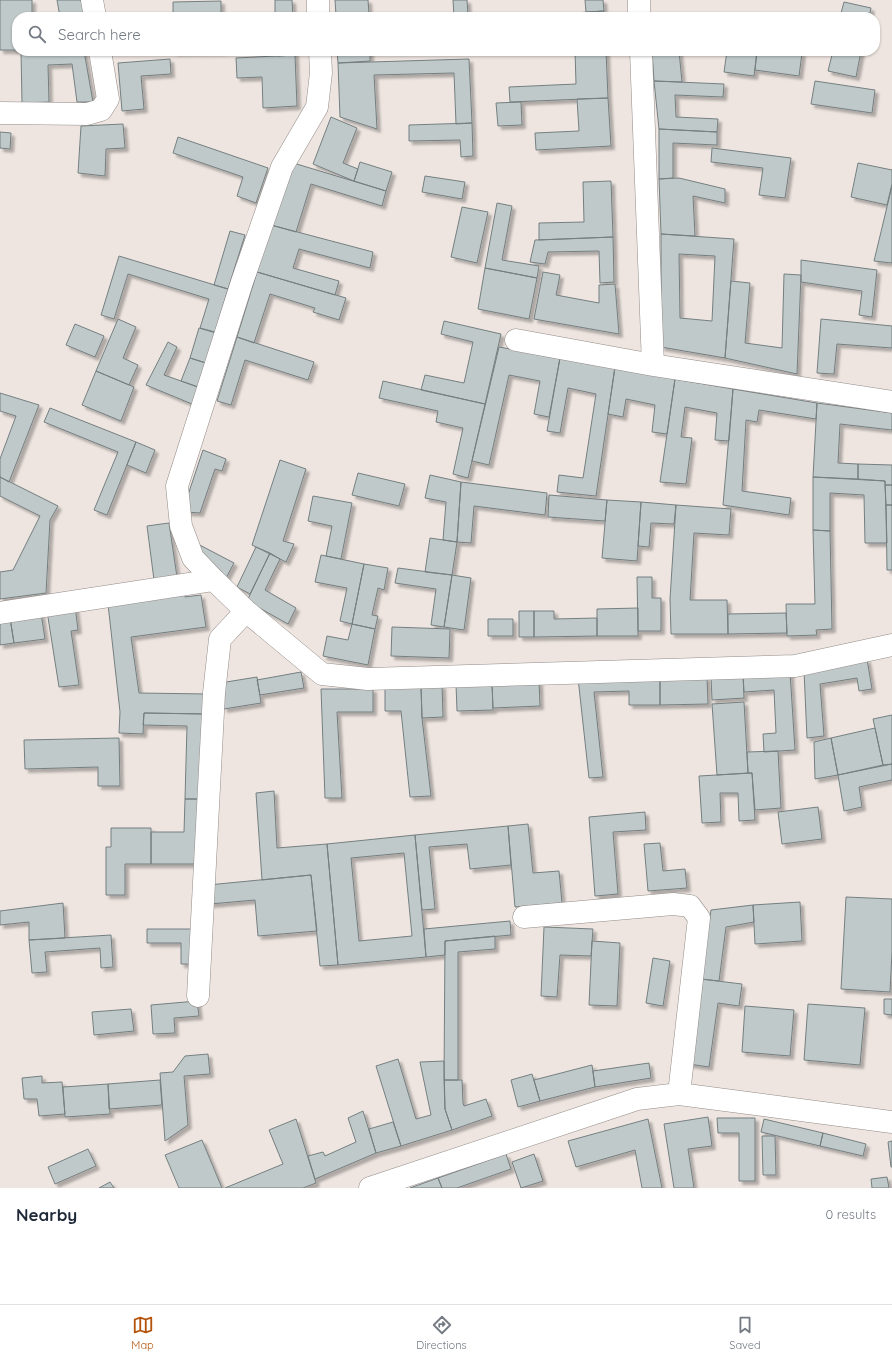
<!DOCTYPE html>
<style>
:root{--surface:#fff;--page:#f2f2f3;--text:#1f2937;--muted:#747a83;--line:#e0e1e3;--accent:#b45309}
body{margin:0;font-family:Quicksand,sans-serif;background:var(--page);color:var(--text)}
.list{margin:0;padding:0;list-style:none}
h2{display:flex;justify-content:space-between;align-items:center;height:52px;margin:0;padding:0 16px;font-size:17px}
h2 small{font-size:13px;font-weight:400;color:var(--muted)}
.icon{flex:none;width:22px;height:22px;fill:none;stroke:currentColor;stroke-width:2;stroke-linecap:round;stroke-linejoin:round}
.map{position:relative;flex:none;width:892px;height:1188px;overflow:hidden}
.search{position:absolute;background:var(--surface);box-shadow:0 1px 3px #0004;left:12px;right:12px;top:12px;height:44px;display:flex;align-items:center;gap:10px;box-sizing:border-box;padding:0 14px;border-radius:16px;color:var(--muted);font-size:15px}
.sheet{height:116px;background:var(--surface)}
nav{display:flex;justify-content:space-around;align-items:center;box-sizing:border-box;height:56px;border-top:1px solid var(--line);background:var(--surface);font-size:11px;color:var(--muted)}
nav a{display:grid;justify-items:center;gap:2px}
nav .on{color:var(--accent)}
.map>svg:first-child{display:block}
.building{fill:#bfc9ca;stroke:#757f80;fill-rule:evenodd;filter:url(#shadow)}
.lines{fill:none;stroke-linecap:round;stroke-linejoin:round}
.minor-casing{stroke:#938b87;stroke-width:23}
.minor{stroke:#fff;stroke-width:22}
</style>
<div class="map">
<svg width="892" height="1188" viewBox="0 0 892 1188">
<defs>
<filter id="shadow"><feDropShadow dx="3.5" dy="3.5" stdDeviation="1" flood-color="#0004"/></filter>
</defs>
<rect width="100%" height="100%" fill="#eee5e0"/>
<path class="building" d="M 0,0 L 32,0 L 32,17 L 17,17 L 17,50 L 0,50 Z
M 57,0 L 81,0 L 85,17 L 60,17 Z
M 275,0 L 292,0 L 293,17 L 275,17 Z
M 335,0 L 368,0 L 369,14 L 336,15 Z
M 453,0 L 467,0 L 468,16 L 454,17 Z
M 585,0 L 603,0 L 604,11 L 586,12 Z
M 221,1 L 221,17 L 173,17 L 173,2 Z
M 844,2 L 871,8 L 869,17 L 840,17 Z
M 604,11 L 604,17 L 573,17 L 573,13 Z
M 369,14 L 404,16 L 404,17 L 336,17 L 336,15 Z
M 21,51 L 84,51 L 93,102 L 77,102 L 72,64 L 48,65 L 49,102 L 22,103 Z
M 174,51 L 222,51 L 174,52 Z
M 277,51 L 295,51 L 295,55 L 277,56 Z
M 337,51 L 370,51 L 370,61 L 338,63 Z
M 575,51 L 606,51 L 608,98 L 510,102 L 509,87 L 576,84 Z
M 652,51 L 679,51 L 682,82 L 654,81 Z
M 727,51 L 757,51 L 754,76 L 724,72 Z
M 757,51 L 788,51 L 802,53 L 799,76 L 755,70 Z
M 833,51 L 861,51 L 856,77 L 828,71 Z
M 295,55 L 297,106 L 263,108 L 262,77 L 237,78 L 236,58 Z
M 170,59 L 171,74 L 141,76 L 144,109 L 122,111 L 118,63 Z
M 469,59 L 472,123 L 456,124 L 454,73 L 374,75 L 377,129 L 340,117 L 338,63 Z
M 654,81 L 724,84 L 723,97 L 675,95 L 676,117 L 718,119 L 717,132 L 659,129 Z
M 815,81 L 875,90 L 872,113 L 811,104 Z
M 608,98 L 611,146 L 536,150 L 535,133 L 579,131 L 577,99 Z
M 521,102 L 522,125 L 498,126 L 496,103 Z
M 331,117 L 357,128 L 343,163 L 358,169 L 354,181 L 313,164 Z
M 472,123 L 473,156 L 461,157 L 460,140 L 409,141 L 409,125 Z
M 123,124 L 125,148 L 106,149 L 105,176 L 78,173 L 81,126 Z
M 659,129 L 717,132 L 717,145 L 673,143 L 673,178 L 659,179 Z
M 0,132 L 11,133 L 10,149 L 0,148 Z
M 178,137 L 268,168 L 256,203 L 237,196 L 243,177 L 173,153 Z
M 712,148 L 791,158 L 785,198 L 759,195 L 763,168 L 711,162 Z
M 290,162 L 386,191 L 382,206 L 311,184 L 296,232 L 271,225 Z
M 360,162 L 392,172 L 386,191 L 354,181 Z
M 858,163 L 892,170 L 892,184 L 887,205 L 851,197 Z
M 425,176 L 465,182 L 462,199 L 422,192 Z
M 679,178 L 725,189 L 725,203 L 693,196 L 695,236 L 661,234 L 659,179 Z
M 611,181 L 613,237 L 539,240 L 539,223 L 584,222 L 583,182 Z
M 892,186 L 892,263 L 874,261 Z
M 497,203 L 512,206 L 502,260 L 539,266 L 537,278 L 485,268 Z
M 462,207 L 488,212 L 477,263 L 451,257 Z
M 271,225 L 373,252 L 370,268 L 299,249 L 293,268 L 339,281 L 335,295 L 257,272 Z
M 230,231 L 245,235 L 228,289 L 214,285 Z
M 661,234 L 734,239 L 725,358 L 661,347 ZM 679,254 L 715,256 L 712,321 L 680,318 Z
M 613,237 L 614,282 L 600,283 L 599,251 L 548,252 L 545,264 L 530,262 L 535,240 Z
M 119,256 L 228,289 L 215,332 L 200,328 L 209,299 L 128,274 L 114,319 L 101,315 Z
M 801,260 L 877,270 L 872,317 L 859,315 L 862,291 L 801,282 Z
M 485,268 L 537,278 L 529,319 L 478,309 Z
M 257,272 L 346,298 L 339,320 L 313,312 L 315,308 L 270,294 L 254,343 L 237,337 Z
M 543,272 L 560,275 L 556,295 L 599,303 L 599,285 L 615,284 L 619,334 L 534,319 Z
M 784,274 L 801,275 L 797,374 L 725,358 L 731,281 L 750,283 L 745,343 L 782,348 Z
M 118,319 L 136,327 L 123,358 L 138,365 L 129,385 L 96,371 Z
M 821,319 L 892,326 L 892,348 L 837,344 L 834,374 L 817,373 Z
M 444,321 L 501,334 L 485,404 L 421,390 L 425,375 L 464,383 L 473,342 L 441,334 Z
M 75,324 L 104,336 L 95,357 L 66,345 Z
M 199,328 L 216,333 L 206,363 L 190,358 Z
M 237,337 L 314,362 L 308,380 L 245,360 L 231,405 L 217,401 Z
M 168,342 L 177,347 L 164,375 L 198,387 L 192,404 L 146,385 Z
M 499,347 L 560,358 L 549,417 L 534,414 L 540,381 L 509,375 L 489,465 L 472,461 Z
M 190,358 L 206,363 L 198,387 L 181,381 Z
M 560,358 L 615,367 L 596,496 L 557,492 L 559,475 L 583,478 L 596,394 L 568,388 L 560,433 L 547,431 Z
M 615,367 L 675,379 L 667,434 L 652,432 L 655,405 L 626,399 L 623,417 L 608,414 Z
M 96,371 L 134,387 L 121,421 L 82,405 Z
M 675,379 L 733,389 L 729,441 L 715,440 L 717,413 L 685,407 L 681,437 L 692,438 L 686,484 L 660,482 Z
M 383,381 L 485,404 L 468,478 L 453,474 L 463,428 L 436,422 L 438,411 L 379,398 Z
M 733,389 L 817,403 L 816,419 L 759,410 L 757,422 L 746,420 L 742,491 L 791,498 L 789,515 L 723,505 Z
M 0,393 L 39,405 L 9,482 L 0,477 L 0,459 L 16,416 L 0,411 Z
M 817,403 L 892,413 L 892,430 L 840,424 L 838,463 L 858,464 L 858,479 L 813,477 Z
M 50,408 L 136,442 L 107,515 L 94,510 L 118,452 L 44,422 Z
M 136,442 L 155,450 L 146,473 L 127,465 Z
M 203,450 L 226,459 L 222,471 L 215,469 L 200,513 L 187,512 L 185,504 Z
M 280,460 L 306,469 L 283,541 L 294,544 L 286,562 L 252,545 Z
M 858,464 L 892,465 L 892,485 L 885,485 L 885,481 L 858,479 Z
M 358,473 L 405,484 L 399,506 L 352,495 Z
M 430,475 L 461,482 L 457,542 L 443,540 L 446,502 L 425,498 Z
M 0,477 L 58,506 L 50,520 L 46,593 L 0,599 L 0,572 L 13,570 L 40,516 L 0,496 Z
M 813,477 L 885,481 L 887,543 L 865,543 L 864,495 L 830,493 L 830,531 L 813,530 Z
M 461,482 L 547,493 L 545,515 L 474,506 L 471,543 L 457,542 Z
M 885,485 L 892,485 L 892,505 L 886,505 Z
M 549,495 L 607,500 L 605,521 L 548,517 Z
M 313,496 L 352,503 L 341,559 L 326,556 L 332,526 L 308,521 Z
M 607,500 L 641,502 L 637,561 L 602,558 Z
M 641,502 L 676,505 L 674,524 L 651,523 L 649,547 L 638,546 Z
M 676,505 L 731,509 L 729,535 L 694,533 L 690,600 L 727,600 L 728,634 L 671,634 L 670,599 Z
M 886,505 L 892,505 L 892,570 L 887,570 Z
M 169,523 L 177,577 L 154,580 L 147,526 Z
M 813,530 L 830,531 L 832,629 L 816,630 L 817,635 L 787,636 L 786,604 L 815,604 Z
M 430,538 L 457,542 L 452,575 L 425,572 Z
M 192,541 L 234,563 L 226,578 Z
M 256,547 L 270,553 L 250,594 L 237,587 Z
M 270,553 L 280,559 L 265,590 L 296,608 L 288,624 L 247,601 Z
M 321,555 L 364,564 L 352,624 L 340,621 L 347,588 L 315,582 Z
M 364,564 L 388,568 L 384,590 L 378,588 L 372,615 L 378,616 L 375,629 L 352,624 Z
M 398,568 L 452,575 L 444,627 L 431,625 L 436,589 L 395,583 Z
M 452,575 L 471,578 L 464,630 L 444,627 Z
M 637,577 L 652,577 L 652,598 L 661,598 L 661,631 L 638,631 Z
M 185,594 L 185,597 L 201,595 L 206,627 L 131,637 L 139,693 L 207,694 L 207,714 L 144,713 L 143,734 L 119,733 L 120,712 L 108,604 Z
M 75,606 L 78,630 L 71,631 L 79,685 L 59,687 L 47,611 Z
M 638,608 L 638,636 L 597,636 L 597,609 Z
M 519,611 L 534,611 L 534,637 L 519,637 Z
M 534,611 L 554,611 L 554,619 L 597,618 L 597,636 L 534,637 Z
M 41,613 L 45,639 L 14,643 L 10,618 Z
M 786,613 L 787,633 L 728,634 L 728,614 Z
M 10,618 L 14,643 L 0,645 L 0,619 Z
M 488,619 L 513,619 L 513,636 L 488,636 Z
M 352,624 L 375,629 L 368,665 L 323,656 L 327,636 L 348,640 Z
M 392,627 L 450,629 L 449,658 L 391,656 Z
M 867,659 L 872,689 L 859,691 L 857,678 L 820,684 L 824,736 L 807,738 L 804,671 Z
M 301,672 L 304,688 L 260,695 L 257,680 Z
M 790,672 L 795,750 L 764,752 L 763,734 L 776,733 L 774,690 L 744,692 L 743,674 Z
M 743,674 L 744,698 L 712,700 L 711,676 Z
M 257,677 L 261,703 L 224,709 L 220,683 Z
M 707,677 L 708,704 L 660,705 L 660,678 Z
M 578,678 L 660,678 L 660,705 L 629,705 L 629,691 L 594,692 L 603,777 L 589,778 Z
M 539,681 L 540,706 L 493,708 L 492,683 Z
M 492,683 L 493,710 L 457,711 L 456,684 Z
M 442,685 L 443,717 L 422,718 L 421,686 Z
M 421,686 L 422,718 L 431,796 L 410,797 L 401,711 L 385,711 L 385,687 Z
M 321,689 L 373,689 L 373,712 L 337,712 L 342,798 L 325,798 Z
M 744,702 L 748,773 L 717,775 L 712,704 Z
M 144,713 L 205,714 L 203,799 L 185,799 L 187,726 L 143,725 Z
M 892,715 L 892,764 L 883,765 L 873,719 Z
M 875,728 L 883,765 L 838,775 L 831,738 Z
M 119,738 L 120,786 L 98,786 L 98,767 L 25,769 L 24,740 Z
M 831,738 L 838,775 L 815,779 L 814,742 Z
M 778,751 L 781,808 L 755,810 L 752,773 L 748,773 L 747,752 Z
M 892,764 L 892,780 L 859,787 L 862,807 L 844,811 L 838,775 Z
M 752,773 L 755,820 L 739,821 L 738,793 L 720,793 L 721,822 L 702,823 L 699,776 Z
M 274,791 L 277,848 L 327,844 L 338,965 L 320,966 L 311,875 L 262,880 L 256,793 Z
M 185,799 L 201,799 L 198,864 L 151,864 L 151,832 L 184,832 Z
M 818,807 L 822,839 L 782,844 L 778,812 Z
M 645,812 L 646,830 L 613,832 L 618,894 L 595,896 L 589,817 Z
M 528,824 L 533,873 L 559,871 L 562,903 L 515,907 L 508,826 Z
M 508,826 L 511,865 L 470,869 L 467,844 L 429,847 L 435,909 L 422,910 L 415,835 Z
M 111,828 L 151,828 L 151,864 L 125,864 L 125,895 L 106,895 L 106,847 L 111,847 Z
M 415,835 L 426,957 L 338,965 L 327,844 ZM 404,853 L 412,936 L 359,941 L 351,858 Z
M 660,843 L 663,871 L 685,869 L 687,888 L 648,891 L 644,844 Z
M 311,875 L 317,931 L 258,936 L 255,900 L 210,904 L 208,885 Z
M 846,897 L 892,899 L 892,952 L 890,992 L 841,989 Z
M 800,902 L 802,941 L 755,944 L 753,905 Z
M 63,903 L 65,938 L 29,940 L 29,922 L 0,925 L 0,911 Z
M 753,905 L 754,922 L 726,927 L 719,981 L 701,979 L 711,910 Z
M 510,921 L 511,935 L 445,941 L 445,955 L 426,957 L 424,929 Z
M 544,927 L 593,929 L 591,956 L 560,955 L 557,997 L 541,996 Z
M 147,929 L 194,929 L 194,964 L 181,964 L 181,943 L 147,943 Z
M 111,935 L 113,967 L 101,968 L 100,948 L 45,952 L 47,972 L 32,973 L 29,940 Z
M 495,936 L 495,949 L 458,952 L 458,1080 L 444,1080 L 445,941 Z
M 592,941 L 620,943 L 617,1006 L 589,1005 Z
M 653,958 L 670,961 L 663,1006 L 646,1003 Z
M 701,979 L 742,984 L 739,1006 L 718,1003 L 709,1067 L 689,1064 Z
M 884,999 L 892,999 L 892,1015 L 884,1014 Z
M 197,1001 L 199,1016 L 174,1018 L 175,1033 L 153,1034 L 151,1005 Z
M 808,1004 L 865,1008 L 860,1065 L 804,1060 Z
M 745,1006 L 794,1010 L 790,1056 L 742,1052 Z
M 131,1009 L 134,1031 L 94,1035 L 92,1012 Z
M 208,1054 L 210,1074 L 184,1076 L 188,1125 L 165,1141 L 160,1073 L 173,1072 L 185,1056 Z
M 398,1059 L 416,1119 L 431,1115 L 420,1062 L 444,1061 L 445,1109 L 452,1130 L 401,1146 L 376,1066 Z
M 649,1063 L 651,1078 L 595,1087 L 593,1071 Z
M 592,1065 L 595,1087 L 540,1101 L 534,1080 Z
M 532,1074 L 540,1101 L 518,1107 L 511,1080 Z
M 42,1076 L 42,1083 L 62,1082 L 65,1114 L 39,1116 L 37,1099 L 24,1099 L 22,1078 Z
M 160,1080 L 162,1105 L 109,1109 L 108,1084 Z
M 444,1080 L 462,1080 L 463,1103 L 464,1106 L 486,1099 L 492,1116 L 452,1130 L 445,1109 Z
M 108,1084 L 110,1114 L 65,1117 L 63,1087 Z
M 363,1111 L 376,1153 L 315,1179 L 308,1156 L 323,1152 L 325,1156 L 356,1142 L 348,1118 Z
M 708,1117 L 712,1146 L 688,1149 L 694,1188 L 674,1188 L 664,1124 Z
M 717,1118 L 755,1118 L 755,1181 L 739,1181 L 739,1133 L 718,1133 Z
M 296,1119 L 316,1183 L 303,1188 L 225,1188 L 283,1164 L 269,1130 Z
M 648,1119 L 662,1188 L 642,1188 L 635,1150 L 576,1167 L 568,1141 Z
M 764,1119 L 823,1133 L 820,1146 L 761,1132 Z
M 393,1122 L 401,1146 L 376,1153 L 369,1129 Z
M 823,1133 L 866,1144 L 863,1156 L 820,1146 Z
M 762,1136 L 775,1136 L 776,1175 L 763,1175 Z
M 202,1140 L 222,1188 L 179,1188 L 165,1155 Z
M 892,1141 L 892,1167 L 891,1167 L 888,1142 Z
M 88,1149 L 96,1166 L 55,1184 L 48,1167 Z
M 506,1154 L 511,1169 L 457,1188 L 442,1188 L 438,1178 Z
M 534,1154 L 543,1181 L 521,1188 L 512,1162 Z
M 887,1177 L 889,1188 L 872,1188 L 871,1179 Z
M 438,1178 L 442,1188 L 410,1188 Z
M 110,1182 L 114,1188 L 99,1188 Z"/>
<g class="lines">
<g class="minor-casing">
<path id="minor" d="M 92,0 L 95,17
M 318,0 L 318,17
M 639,0 L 639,17
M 641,51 L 653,365
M 0,113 L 87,114 L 101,110 L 108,99 L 100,51
M 516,340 L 653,365 L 892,402
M 214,580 L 246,611 L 322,674 L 368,679 L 795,666 L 892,645
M 0,613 L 214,580 L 193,558 L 181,526 L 177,486 L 242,282 L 282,167 L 317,107 L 321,73 L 320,51
M 524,917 L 673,904 L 690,906 L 699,918 L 679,1094
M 198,996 L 214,693 L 220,639 L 246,611
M 370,1188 L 637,1099 L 679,1094 L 892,1122"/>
</g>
<use href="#minor" class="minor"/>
</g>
</svg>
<div class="search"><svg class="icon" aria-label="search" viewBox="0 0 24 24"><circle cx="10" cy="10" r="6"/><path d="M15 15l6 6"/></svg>Search here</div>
</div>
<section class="sheet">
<h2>Nearby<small>0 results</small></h2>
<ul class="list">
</ul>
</section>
<nav>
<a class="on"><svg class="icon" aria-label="map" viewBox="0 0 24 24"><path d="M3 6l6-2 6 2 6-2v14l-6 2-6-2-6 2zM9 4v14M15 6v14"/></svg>Map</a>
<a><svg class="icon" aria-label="directions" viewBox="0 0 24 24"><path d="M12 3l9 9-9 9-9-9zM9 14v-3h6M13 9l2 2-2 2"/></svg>Directions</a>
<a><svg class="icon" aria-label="saved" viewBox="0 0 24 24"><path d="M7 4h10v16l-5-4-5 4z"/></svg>Saved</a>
</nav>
